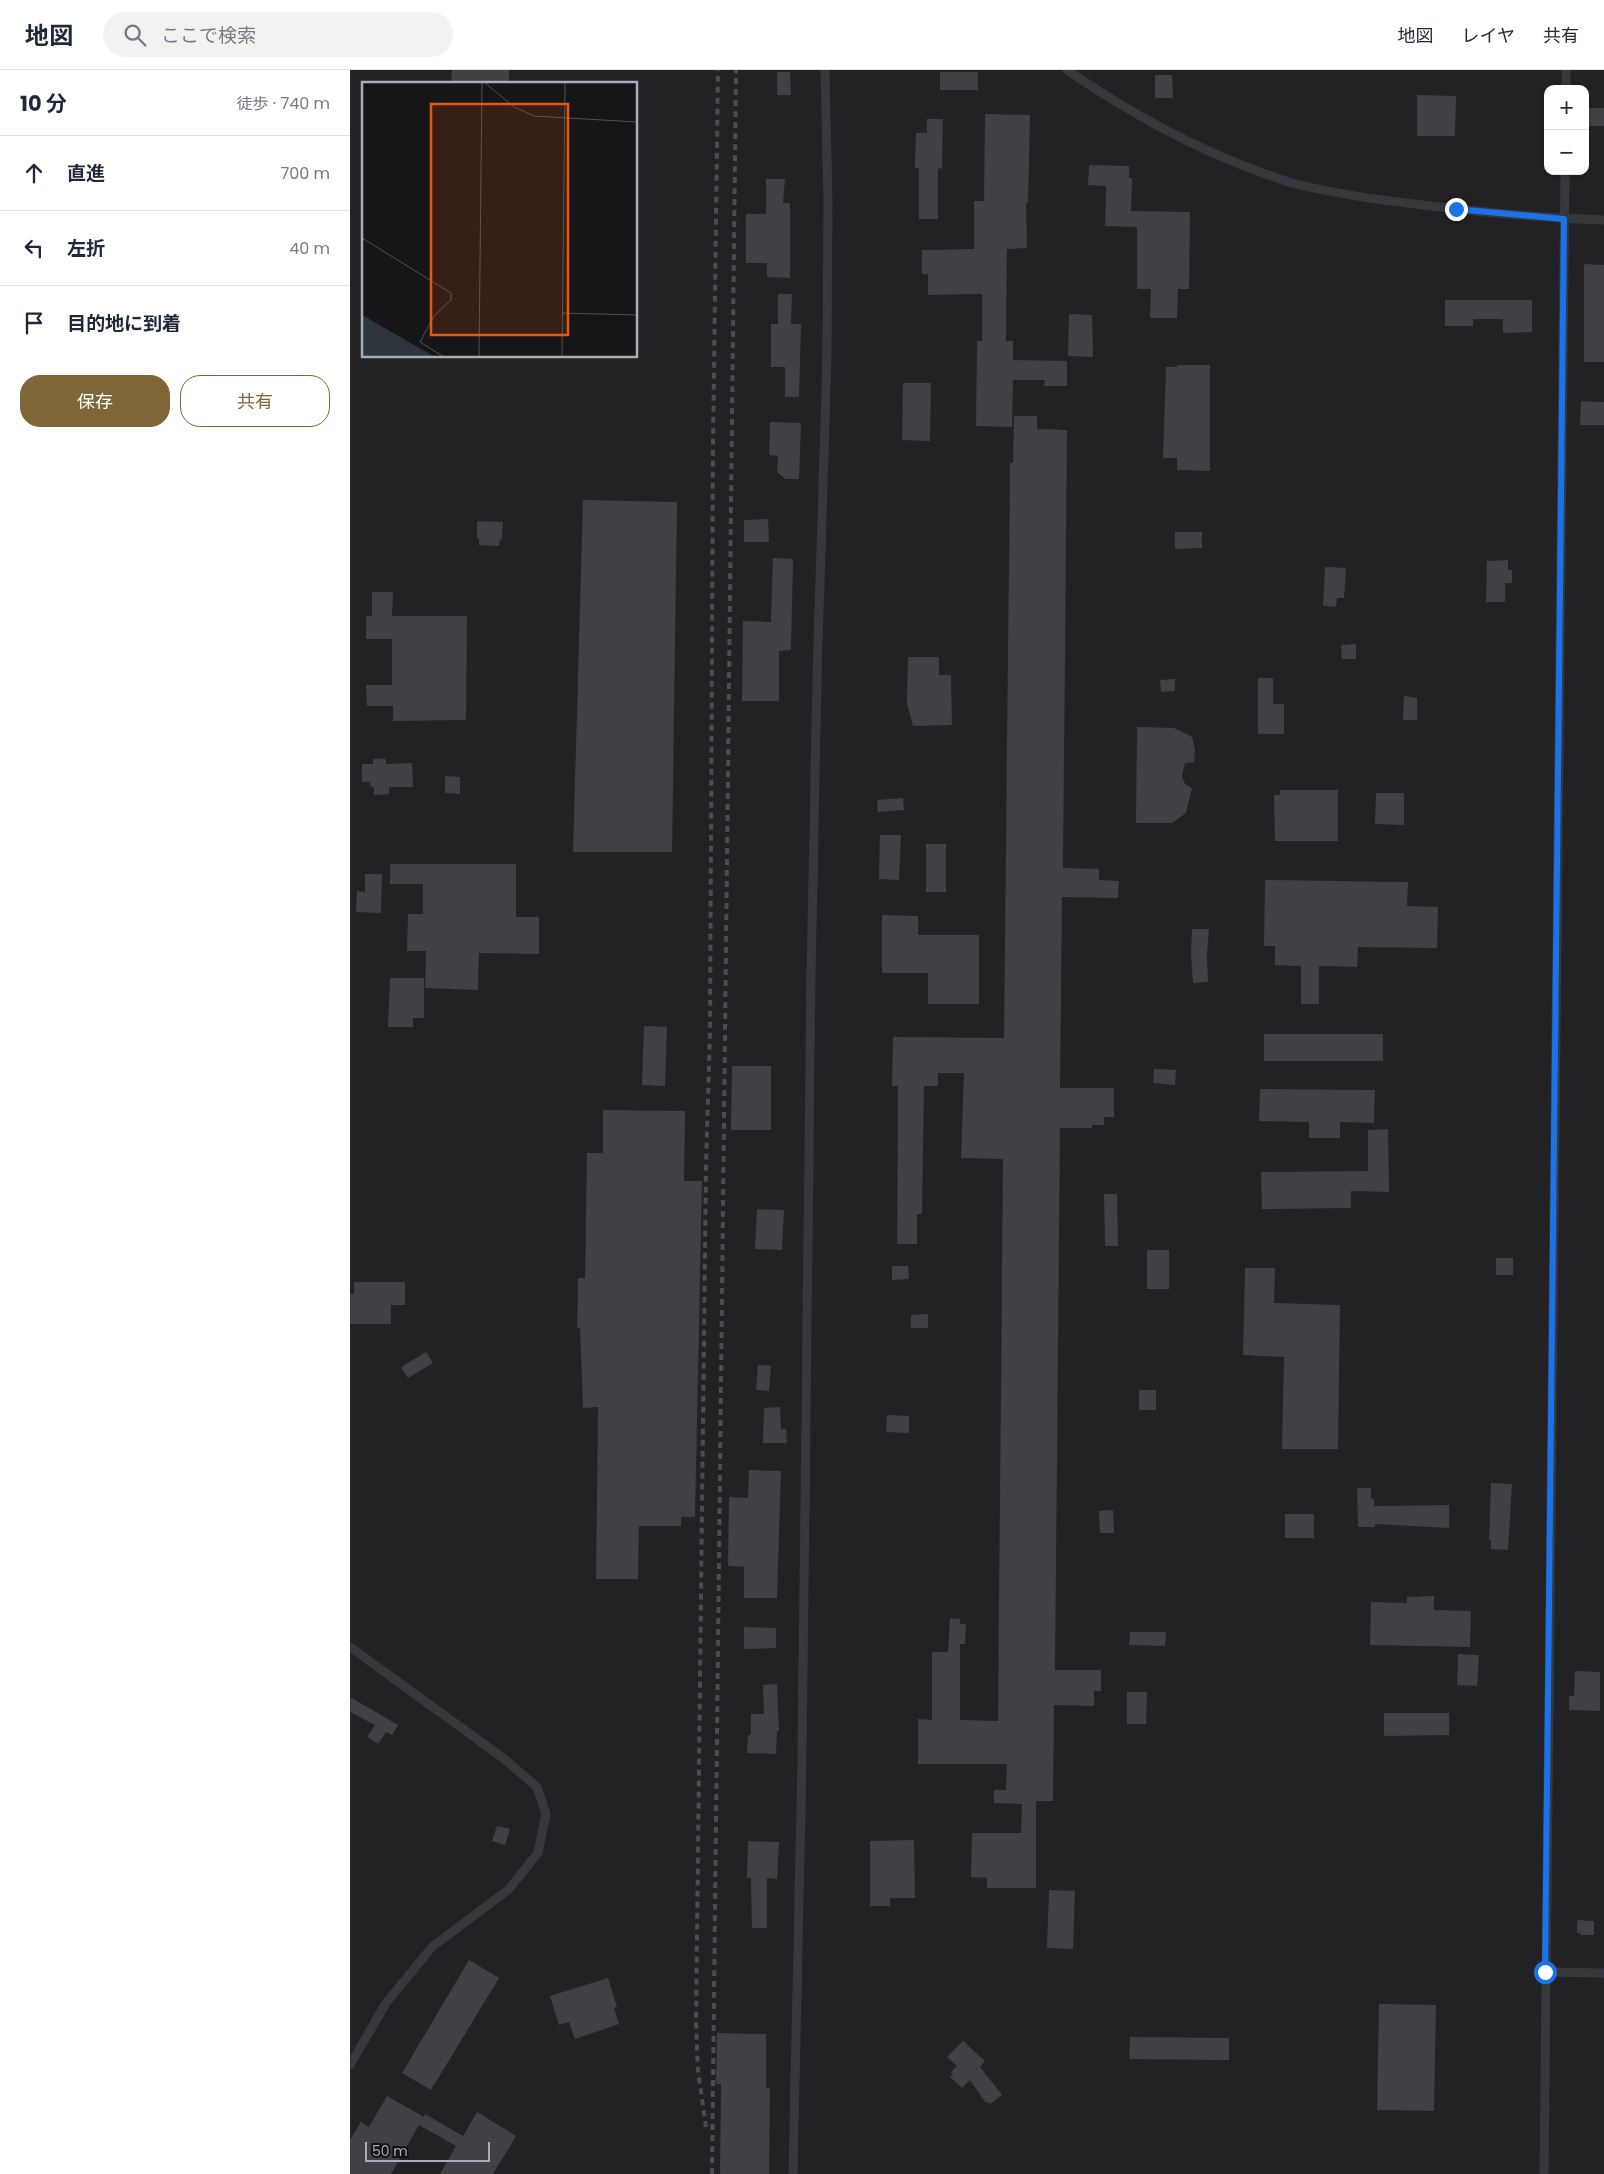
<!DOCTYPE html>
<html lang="ja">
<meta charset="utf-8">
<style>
:root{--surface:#fff;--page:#f2f2f3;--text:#1f2937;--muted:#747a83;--line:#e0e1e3;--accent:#7e6636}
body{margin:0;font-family:Poppins,"Noto Sans JP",sans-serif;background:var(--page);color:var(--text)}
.controls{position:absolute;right:15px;top:15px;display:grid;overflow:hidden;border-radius:10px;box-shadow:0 1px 4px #0004}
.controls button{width:45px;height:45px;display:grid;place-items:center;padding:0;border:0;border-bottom:1px solid var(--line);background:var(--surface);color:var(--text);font:25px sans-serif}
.scale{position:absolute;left:15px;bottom:12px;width:125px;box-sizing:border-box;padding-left:5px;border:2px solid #a8adb8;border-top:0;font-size:14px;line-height:18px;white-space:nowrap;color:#a8adb8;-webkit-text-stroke:4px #111113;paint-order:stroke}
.stop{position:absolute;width:15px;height:15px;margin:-11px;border:4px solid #1a73e8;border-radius:50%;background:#fff}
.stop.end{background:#1a73e8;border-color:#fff;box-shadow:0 1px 5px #0008}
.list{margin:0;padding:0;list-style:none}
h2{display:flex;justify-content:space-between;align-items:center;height:65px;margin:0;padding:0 20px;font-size:21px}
h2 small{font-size:16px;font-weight:400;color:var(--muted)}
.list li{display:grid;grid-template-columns:32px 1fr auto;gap:15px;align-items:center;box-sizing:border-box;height:75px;padding:0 20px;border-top:1px solid var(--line)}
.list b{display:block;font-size:19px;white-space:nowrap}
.list em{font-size:16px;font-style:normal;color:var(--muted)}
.actions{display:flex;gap:10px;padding:15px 20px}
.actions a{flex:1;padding:11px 0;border:1px solid var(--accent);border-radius:20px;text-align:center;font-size:18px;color:var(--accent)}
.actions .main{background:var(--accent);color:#fff}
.icon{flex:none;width:28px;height:28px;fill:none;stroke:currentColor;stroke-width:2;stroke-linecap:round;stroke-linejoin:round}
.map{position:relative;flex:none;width:1254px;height:2104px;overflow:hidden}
header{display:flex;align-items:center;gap:30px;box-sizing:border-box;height:70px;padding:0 25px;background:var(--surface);border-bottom:1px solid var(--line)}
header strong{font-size:24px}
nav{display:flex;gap:28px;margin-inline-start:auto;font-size:18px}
.search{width:350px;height:45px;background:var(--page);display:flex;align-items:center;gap:12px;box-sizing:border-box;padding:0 18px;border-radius:28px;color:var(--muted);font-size:19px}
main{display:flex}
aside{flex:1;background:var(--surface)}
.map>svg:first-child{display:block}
.built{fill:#222225;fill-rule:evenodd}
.building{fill:#404145}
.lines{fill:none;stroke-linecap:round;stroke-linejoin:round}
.service{stroke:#37383d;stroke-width:9}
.rail{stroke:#4a4c52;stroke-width:4;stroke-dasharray:6 5;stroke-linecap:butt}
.route{stroke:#1a73e8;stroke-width:6}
.inset-road{fill:none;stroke:#505258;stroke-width:1}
.view{fill:#e8590c;fill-opacity:0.15;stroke:#e8590c;stroke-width:2.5}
.inset-edge{fill:none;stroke:#a8adb8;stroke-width:2.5}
</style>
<header>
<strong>地図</strong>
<div class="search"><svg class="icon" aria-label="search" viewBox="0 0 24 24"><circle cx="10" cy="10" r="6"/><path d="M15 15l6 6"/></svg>ここで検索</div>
<nav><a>地図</a><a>レイヤ</a><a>共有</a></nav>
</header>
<main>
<aside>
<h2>10 分<small>徒歩 · 740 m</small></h2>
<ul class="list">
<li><svg class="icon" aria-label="ahead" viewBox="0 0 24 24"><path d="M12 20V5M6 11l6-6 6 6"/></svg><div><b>直進</b></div><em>700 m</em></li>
<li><svg class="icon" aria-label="left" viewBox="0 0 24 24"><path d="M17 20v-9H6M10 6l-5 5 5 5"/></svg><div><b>左折</b></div><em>40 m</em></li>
<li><svg class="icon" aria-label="arrive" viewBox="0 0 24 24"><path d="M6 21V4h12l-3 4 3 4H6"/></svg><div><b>目的地に到着</b></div></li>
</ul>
<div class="actions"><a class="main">保存</a><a>共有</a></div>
</aside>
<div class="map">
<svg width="1254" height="2104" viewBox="0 0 1254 2104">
<rect width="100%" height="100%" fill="#161618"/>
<path class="built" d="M 0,0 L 1254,0 L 1254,2104 L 0,2104 ZM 14,14 L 286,14 L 286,286 L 14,286 ZM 1198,19 L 1235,19 L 1235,101 L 1198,101 Z"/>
<path class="building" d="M 102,0 L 159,0 L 159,14 L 101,14 Z
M 427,2 L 440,2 L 441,25 L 427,25 Z
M 590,2 L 628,2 L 628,20 L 590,20 Z
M 805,5 L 822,5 L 823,28 L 805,28 Z
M 1067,25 L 1106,26 L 1105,66 L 1067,66 Z
M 1235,38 L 1254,38 L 1254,56 L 1235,56 Z
M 635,44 L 680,45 L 678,133 L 676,133 L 677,178 L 657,179 L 656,271 L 663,271 L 663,290 L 717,291 L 717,316 L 694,316 L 695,310 L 663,310 L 662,357 L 626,356 L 627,271 L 632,271 L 632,224 L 578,225 L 578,204 L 572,204 L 572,180 L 624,179 L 624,131 L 634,131 Z
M 577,49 L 593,49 L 592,99 L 588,98 L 588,149 L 569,149 L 569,98 L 565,98 L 566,63 L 577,63 Z
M 739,95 L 779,96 L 779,108 L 782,108 L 781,141 L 840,142 L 839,219 L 828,219 L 827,248 L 800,248 L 801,219 L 787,219 L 787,157 L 755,156 L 756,116 L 738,115 Z
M 416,109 L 435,109 L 433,133 L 440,133 L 440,208 L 417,207 L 417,193 L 396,193 L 396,144 L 416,144 Z
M 1234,194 L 1254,195 L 1254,292 L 1234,292 Z
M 428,224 L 442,224 L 441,254 L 451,254 L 449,327 L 435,327 L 435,297 L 421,297 L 421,254 L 428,254 Z
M 1095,230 L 1182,230 L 1182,262 L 1153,263 L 1153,249 L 1123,249 L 1123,256 L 1095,256 Z
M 719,244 L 742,245 L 743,287 L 718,286 Z
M 827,295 L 860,295 L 860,401 L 827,400 L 827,388 L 813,388 L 816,297 L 827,297 Z
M 553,313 L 581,313 L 580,371 L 552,370 Z
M 1231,331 L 1254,332 L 1254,355 L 1230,355 Z
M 664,346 L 687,346 L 687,359 L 717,360 L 713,798 L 749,799 L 749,810 L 769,811 L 768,828 L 712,827 L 710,1018 L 764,1018 L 764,1047 L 754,1047 L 754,1055 L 742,1055 L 742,1058 L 710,1058 L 705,1600 L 751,1600 L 751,1621 L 744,1621 L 744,1636 L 704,1635 L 703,1731 L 686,1731 L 686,1818 L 637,1818 L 637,1808 L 621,1807 L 622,1763 L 671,1763 L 672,1734 L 644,1733 L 644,1720 L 656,1720 L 657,1694 L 568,1694 L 568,1649 L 582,1650 L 582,1582 L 598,1582 L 600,1548 L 610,1549 L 610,1554 L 616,1554 L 615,1574 L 610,1574 L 610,1650 L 648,1651 L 653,1089 L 611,1088 L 614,1003 L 588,1003 L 588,1016 L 574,1016 L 572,1144 L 567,1144 L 567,1174 L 547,1174 L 548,1016 L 542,1016 L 543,967 L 654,968 L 660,393 L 663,393 Z
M 420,352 L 451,353 L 449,409 L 435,409 L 427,402 L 428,386 L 419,385 Z
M 233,430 L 327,432 L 322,782 L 223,782 Z
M 418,449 L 419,472 L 394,472 L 394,450 Z
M 127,451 L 153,452 L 152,469 L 150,469 L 149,476 L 129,475 L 129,468 L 127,468 Z
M 825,462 L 852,462 L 852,478 L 825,479 Z
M 423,488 L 443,489 L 441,580 L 429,581 L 429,631 L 392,631 L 393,551 L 421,552 Z
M 1158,490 L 1158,500 L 1162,500 L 1162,513 L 1155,513 L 1155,532 L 1136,532 L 1137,491 Z
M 975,497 L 996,498 L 994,528 L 987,528 L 986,537 L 973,536 Z
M 22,522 L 43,522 L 42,546 L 117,546 L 116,650 L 43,651 L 43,636 L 17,636 L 16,615 L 42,615 L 42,569 L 16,569 L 16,546 L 22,546 Z
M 1006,574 L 1006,589 L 992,589 L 991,575 Z
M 558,587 L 589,587 L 589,605 L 601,605 L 602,655 L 563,656 L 557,633 Z
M 908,608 L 923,608 L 923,634 L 934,634 L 934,664 L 908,664 Z
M 825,609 L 825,621 L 811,622 L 810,610 Z
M 1054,626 L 1067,628 L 1067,650 L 1053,650 Z
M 787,657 L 824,658 L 842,667 L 845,679 L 844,692 L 835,693 L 832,706 L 835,714 L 842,718 L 836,743 L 822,753 L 786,753 Z
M 35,688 L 36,694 L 62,693 L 63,717 L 39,717 L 39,724 L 24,725 L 24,717 L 21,717 L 20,712 L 12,712 L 12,694 L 23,694 L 23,689 Z
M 95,706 L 110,707 L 110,724 L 95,723 Z
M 930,720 L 988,720 L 988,771 L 925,771 L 924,725 L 930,725 Z
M 1026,723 L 1054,723 L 1054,755 L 1025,754 Z
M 553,728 L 554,740 L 528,742 L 527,730 Z
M 530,765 L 551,765 L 549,810 L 529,809 Z
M 576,774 L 596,774 L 596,822 L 576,822 Z
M 40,794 L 166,794 L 166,847 L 189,847 L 189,884 L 129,883 L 128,920 L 75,918 L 76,881 L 57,881 L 58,844 L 73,844 L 73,814 L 40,814 Z
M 15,804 L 32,804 L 31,843 L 6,842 L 7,821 L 15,822 Z
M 915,810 L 1058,812 L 1057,836 L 1088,837 L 1087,878 L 1008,877 L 1007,897 L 969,896 L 969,934 L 951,934 L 951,896 L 925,895 L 925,876 L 914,876 Z
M 532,845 L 568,846 L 568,865 L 629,865 L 629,934 L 578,934 L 578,903 L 532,903 Z
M 842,859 L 859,859 L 857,885 L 858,912 L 843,913 L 841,884 Z
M 40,908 L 74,908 L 74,948 L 63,948 L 63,957 L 38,957 Z
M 294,956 L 317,957 L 315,1016 L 292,1015 Z
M 914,964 L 1033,964 L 1033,991 L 914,991 Z
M 382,996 L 421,996 L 421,1060 L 381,1060 Z
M 804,999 L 826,1000 L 825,1015 L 803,1013 Z
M 910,1019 L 1025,1020 L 1024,1053 L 990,1052 L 990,1068 L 959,1068 L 959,1052 L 909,1051 Z
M 253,1040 L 335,1041 L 334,1111 L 352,1111 L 345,1447 L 331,1447 L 331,1456 L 289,1456 L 288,1509 L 246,1509 L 248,1337 L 233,1338 L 230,1258 L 227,1258 L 228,1208 L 235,1208 L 237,1083 L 253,1083 Z
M 1038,1059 L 1039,1122 L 1001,1121 L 1001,1138 L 912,1139 L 911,1102 L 1018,1101 L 1018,1060 Z
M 754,1124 L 767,1124 L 768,1176 L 755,1176 Z
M 407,1139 L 434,1140 L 432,1180 L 405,1179 Z
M 797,1180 L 819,1180 L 819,1219 L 797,1219 Z
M 1146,1188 L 1163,1188 L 1163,1205 L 1146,1205 Z
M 542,1196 L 558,1196 L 559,1209 L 542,1210 Z
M 895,1198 L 925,1198 L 924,1233 L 990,1235 L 988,1379 L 932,1379 L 934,1287 L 893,1285 Z
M 4,1212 L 55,1212 L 55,1235 L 41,1235 L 41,1254 L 0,1254 L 0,1224 L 4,1224 Z
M 578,1244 L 578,1258 L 561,1258 L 561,1245 Z
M 76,1282 L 83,1293 L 58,1308 L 51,1297 Z
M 408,1295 L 421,1296 L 419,1321 L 406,1320 Z
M 789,1320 L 806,1320 L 806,1340 L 789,1340 Z
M 430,1337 L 431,1359 L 436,1359 L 437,1373 L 413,1373 L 414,1338 Z
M 537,1345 L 559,1346 L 559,1363 L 536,1362 Z
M 399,1400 L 431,1401 L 427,1528 L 394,1528 L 394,1497 L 378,1496 L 379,1427 L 398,1428 Z
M 1141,1413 L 1162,1414 L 1158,1480 L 1141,1479 L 1141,1470 L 1139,1470 Z
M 1007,1418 L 1021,1418 L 1021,1429 L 1024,1429 L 1024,1436 L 1099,1435 L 1099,1458 L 1025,1454 L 1025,1457 L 1008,1457 Z
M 763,1440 L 764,1463 L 750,1463 L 749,1441 Z
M 935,1444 L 964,1444 L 964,1468 L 935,1468 Z
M 1084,1526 L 1084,1540 L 1121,1541 L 1120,1577 L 1020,1575 L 1021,1532 L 1057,1533 L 1057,1527 Z
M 394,1557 L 426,1558 L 426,1578 L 394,1579 Z
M 780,1562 L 816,1562 L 815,1576 L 779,1575 Z
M 1108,1584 L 1129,1585 L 1127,1616 L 1107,1615 Z
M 1225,1601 L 1250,1602 L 1250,1641 L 1219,1640 L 1219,1626 L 1224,1626 Z
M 427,1614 L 429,1661 L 427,1661 L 426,1684 L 397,1683 L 398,1665 L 401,1665 L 401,1644 L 414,1644 L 413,1615 Z
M 777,1622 L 797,1622 L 796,1654 L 777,1654 Z
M 0,1627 L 48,1655 L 42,1665 L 36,1662 L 28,1674 L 17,1667 L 25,1655 L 0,1642 Z
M 1034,1643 L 1099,1643 L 1099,1665 L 1034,1666 Z
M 147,1756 L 160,1759 L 155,1775 L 142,1771 Z
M 564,1770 L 565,1828 L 540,1828 L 540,1836 L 520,1836 L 520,1771 Z
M 398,1771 L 429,1772 L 427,1809 L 417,1808 L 417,1858 L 402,1858 L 401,1808 L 397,1808 Z
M 699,1820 L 725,1821 L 723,1879 L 697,1878 Z
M 1227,1850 L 1244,1851 L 1244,1865 L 1230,1865 L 1230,1863 L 1227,1863 Z
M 119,1890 L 149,1908 L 81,2020 L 52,2003 Z
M 258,1908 L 267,1937 L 264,1938 L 269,1954 L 225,1969 L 219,1952 L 209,1955 L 200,1926 Z
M 1029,1934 L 1086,1935 L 1084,2041 L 1027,2040 Z
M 367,1963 L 416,1964 L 416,2018 L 420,2018 L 419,2104 L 370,2104 L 371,2014 L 366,2014 Z
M 780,1967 L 879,1968 L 879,1990 L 779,1989 Z
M 613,1971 L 635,1991 L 630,1997 L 652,2025 L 640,2034 L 638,2032 L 636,2033 L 620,2010 L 612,2018 L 600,2007 L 603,2004 L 601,2002 L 607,1996 L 597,1987 Z
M 37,2026 L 74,2047 L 75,2044 L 113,2066 L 127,2042 L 166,2066 L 143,2104 L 90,2104 L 106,2076 L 69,2055 L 41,2104 L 0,2104 L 0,2070 L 11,2052 L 19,2057 Z"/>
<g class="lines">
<path class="service" d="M 717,0 C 777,41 841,77 910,102 C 922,106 934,111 946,114 C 990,125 1036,131 1081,136 C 1138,143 1196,148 1254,150
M 1216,19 L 1216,0
M 0,1577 L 153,1688 L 187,1717 L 196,1744 L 188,1783 L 159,1819 L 82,1877 L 36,1933 L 0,1995
M 1195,1902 L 1254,1903
M 443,2104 L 452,1691 L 461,908 L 467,607 L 477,288 L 478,129 L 475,0
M 1194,2104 L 1215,101"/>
<path class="rail" d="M 356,2057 L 348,2001 L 346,1954 L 356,1095 L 360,961 L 363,376 L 368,0
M 362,2104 L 386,0"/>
</g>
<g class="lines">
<path class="route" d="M 1106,139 L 1214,149 L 1195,1902"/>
</g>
<g transform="translate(12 12)">
<rect width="275" height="275" fill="#161618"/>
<path d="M 0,233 L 73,275 L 0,275 Z" fill="#2c353c"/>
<path class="inset-road" d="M 122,0 L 152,25 L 172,34 L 275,40M 0,156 L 89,211 L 89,218 L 72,234 L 58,260 L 82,275M 200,231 L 275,233M 117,275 L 120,0M 200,275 L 203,0"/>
<path class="view" d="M 69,22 L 206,22 L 206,253 L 69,253 Z"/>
<rect width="275" height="275" class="inset-edge"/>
</g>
</svg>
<div class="controls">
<button>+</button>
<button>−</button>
</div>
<div class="scale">50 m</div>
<div class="stop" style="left:1195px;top:1902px"></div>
<div class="stop end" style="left:1106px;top:139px"></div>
</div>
</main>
